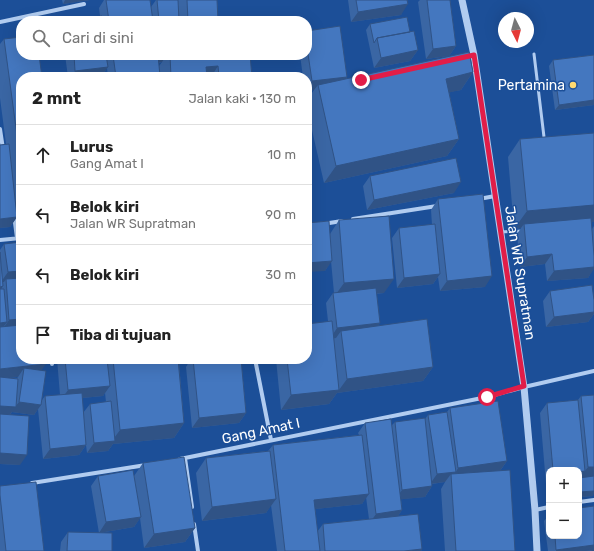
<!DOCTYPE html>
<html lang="id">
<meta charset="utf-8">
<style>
:root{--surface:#fff;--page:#f2f2f2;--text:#222;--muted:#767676;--line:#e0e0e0}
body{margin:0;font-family:Rubik,sans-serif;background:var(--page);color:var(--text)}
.controls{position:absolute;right:12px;bottom:12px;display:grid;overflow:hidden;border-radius:8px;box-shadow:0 4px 16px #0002}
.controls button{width:36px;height:36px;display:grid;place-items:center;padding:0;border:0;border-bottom:1px solid var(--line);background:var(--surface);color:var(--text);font:20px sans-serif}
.compass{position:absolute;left:498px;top:12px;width:36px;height:36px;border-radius:50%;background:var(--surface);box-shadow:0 4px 16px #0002;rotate:174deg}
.stop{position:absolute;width:12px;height:12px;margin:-9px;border:3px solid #e11d48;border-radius:50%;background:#fff}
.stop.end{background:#e11d48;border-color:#fff;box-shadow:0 1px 4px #0008}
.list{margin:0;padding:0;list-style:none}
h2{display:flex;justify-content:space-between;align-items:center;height:52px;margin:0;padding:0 16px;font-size:17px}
h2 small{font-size:13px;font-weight:400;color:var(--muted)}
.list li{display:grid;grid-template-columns:26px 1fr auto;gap:12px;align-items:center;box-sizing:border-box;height:60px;padding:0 16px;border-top:1px solid var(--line)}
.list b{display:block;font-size:15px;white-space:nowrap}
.list p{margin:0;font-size:13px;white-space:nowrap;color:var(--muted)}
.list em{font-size:13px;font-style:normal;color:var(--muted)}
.icon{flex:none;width:22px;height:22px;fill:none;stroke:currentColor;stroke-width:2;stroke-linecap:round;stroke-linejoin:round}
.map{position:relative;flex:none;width:594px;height:551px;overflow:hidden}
.search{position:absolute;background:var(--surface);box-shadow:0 4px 16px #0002;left:16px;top:16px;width:296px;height:44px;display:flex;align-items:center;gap:10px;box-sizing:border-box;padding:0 14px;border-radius:16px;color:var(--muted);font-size:15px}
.panel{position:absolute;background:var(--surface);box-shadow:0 4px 16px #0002;left:16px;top:72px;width:296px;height:292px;border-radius:16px}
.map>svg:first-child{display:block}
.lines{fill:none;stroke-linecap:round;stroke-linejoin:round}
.service{stroke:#b1ccf0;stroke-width:3}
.minor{stroke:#b1ccf0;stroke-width:4}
.tertiary{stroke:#b1ccf0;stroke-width:7}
.wall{fill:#3a66a4;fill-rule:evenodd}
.shaded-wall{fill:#305386}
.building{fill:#4477bf;stroke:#305386}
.route{stroke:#e11d48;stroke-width:5}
.poi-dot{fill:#ffda70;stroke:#1c4f98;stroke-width:1.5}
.labels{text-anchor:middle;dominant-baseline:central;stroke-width:3;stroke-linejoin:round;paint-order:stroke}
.poi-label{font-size:14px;fill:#fff;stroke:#1c4f98;text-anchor:end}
.street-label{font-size:14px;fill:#fff;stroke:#1c4f98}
</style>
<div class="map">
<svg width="594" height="551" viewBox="0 0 594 551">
<rect width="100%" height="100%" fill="#1c4f98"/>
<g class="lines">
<path class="service" d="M 534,54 L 544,137
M 500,232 L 523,231"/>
<path class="minor" d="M 0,22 L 84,4
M 0,129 L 3,149
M 479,199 L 495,196
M 14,215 L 17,238
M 353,219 L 437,206
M 323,224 L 342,221
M 0,240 L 21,238
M 52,359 L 52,364
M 255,359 L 271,440
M 185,458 L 192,507
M 180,459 L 487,397 L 524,387 L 594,371
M 32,483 L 146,465
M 579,502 L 594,500
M 535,510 L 549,507
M 194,524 L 198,551"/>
<path class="tertiary" d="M 462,0 L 474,55 L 524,387 L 535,510 L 537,551"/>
</g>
<path class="wall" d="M 62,0 L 90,0 L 63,4 Z
M 104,0 L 150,0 L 151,7 L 156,0 L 217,0 L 218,21 L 68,21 L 70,19 L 100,16 L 99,8 Z
M 348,0 L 407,0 L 401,15 L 351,22 Z
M 420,0 L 450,0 L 456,46 L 449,56 L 426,59 L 418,2 Z
M 370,24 L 410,32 L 418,50 L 410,61 L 374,68 L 366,30 Z
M 307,31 L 347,77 L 346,79 L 473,72 L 461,90 L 449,92 L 459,139 L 447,156 L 324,183 L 307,108 L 307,100 L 314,90 L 307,91 L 307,77 L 303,77 L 300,55 L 307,55 Z
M 4,39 L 21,77 L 21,203 L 15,204 L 17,217 L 10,227 L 0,228 L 0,145 L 6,144 L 0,98 L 0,44 Z
M 65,55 L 250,55 L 252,77 L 108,77 L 107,68 L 101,77 L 68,77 ZM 162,62 L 159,66 L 159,63 Z
M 594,55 L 594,105 L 555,110 L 549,66 L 553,60 Z
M 520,139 L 591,222 L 592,229 L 594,226 L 594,267 L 588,278 L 547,281 L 545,264 L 520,267 L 517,234 L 521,228 L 514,229 L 508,157 Z
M 370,176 L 454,193 L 367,210 L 363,186 Z
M 438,199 L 485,287 L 440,291 L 438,277 L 433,284 L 397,288 L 392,238 L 399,228 L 432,225 L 431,210 Z
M 339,220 L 384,293 L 376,294 L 380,323 L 378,326 L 433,367 L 423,381 L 337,393 L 329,404 L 281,410 L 276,359 L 307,359 L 328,321 L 326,303 L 333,293 L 334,293 L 331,261 L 325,271 L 330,234 Z
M 4,244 L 42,370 L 42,400 L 45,396 L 60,395 L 57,359 L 107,359 L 108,363 L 111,359 L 241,359 L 246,413 L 239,423 L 192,428 L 186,367 L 189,362 L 179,363 L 184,423 L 174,438 L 113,444 L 108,451 L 87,453 L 86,445 L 79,455 L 43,459 L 38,409 L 34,415 L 12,412 L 10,415 L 20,465 L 0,464 L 0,250 ZM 18,377 L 17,378 L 8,378 ZM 105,393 L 106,402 L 90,404 L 83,413 L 82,398 L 103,396 Z
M 550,291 L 594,300 L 594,314 L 588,322 L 546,327 L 543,301 Z
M 581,396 L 593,496 L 579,497 L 579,470 L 549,470 L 549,484 L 546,484 L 540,413 L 547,403 L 578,400 Z
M 450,408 L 507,461 L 500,471 L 515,551 L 445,551 L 441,489 L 445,482 L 432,484 L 432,486 L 425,497 L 401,499 L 402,510 L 398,516 L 422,549 L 421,551 L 277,551 L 271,505 L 266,513 L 202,521 L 196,473 L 206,458 L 268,451 L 273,445 L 359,435 L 358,433 L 365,423 L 392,425 L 395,422 L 425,419 L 428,415 L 447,412 ZM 366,497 L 369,519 L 323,524 L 317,532 L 315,509 L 362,504 Z
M 143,463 L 195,528 L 185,542 L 144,548 L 140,518 L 134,527 L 99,533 L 91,486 L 98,476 L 134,476 Z
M 0,486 L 44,551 L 0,551 Z
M 549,515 L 549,536 L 579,536 L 594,551 L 548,551 L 544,521 Z
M 68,532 L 112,551 L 60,551 L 61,542 Z"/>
<path class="shaded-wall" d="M 65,0 L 90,0 L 63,4 Z
M 408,4 L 401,15 L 351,22 L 358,12 Z
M 456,46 L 449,56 L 426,59 L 433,49 Z
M 418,50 L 410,61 L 374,68 L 381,58 Z
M 160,55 L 167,55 L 162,62 L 154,63 Z
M 218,66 L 211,77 L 199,77 L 206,67 Z
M 108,67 L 101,77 L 71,77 L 75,71 Z
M 473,72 L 461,90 L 433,96 L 446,79 Z
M 347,77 L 340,87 L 318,85 L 314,90 L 307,91 L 307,88 L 312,81 Z
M 594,100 L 594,105 L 555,110 L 559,105 Z
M 459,139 L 447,156 L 324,183 L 336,166 Z
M 461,182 L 454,193 L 367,210 L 374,200 Z
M 21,194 L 21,203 L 14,204 Z
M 594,205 L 594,222 L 525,228 L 524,224 L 521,228 L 514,229 L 527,211 Z
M 17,217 L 10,227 L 0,228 L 0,219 Z
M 552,254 L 545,264 L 520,267 L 527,257 Z
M 332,261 L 325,271 L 307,272 L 307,263 Z
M 594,267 L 594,269 L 588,278 L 547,281 L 554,271 Z
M 21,271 L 21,280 L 6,279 L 4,282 L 1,282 L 8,272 Z
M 440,274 L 433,284 L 397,288 L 404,278 Z
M 492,276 L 485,287 L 440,291 L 447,281 Z
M 394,279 L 384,293 L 334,297 L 344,283 Z
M 3,286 L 0,291 L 0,287 Z
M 594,312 L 594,314 L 588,322 L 546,327 L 554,317 Z
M 21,319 L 21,328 L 2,330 L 9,320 Z
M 7,322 L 0,332 L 0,323 Z
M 380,323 L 373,334 L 341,331 L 336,338 L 330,339 L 337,328 Z
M 176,359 L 192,359 L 189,362 L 173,364 Z
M 46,364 L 39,374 L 24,368 L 18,377 L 0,379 L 0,369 Z
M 433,367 L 423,381 L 337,393 L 329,404 L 281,410 L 291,395 L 339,390 L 347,379 Z
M 110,386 L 103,396 L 61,400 L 68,390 Z
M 19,402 L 41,405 L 34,415 L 12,412 L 8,417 L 0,417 L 0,406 L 15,407 Z
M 246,413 L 239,423 L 192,428 L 199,418 Z
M 184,423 L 174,438 L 113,444 L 108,451 L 87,453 L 94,443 L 112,441 L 120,430 Z
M 86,445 L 79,455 L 43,459 L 50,449 Z
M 0,453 L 27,455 L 20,465 L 0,464 Z
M 507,461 L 497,475 L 451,474 L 445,482 L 430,484 L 437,474 L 456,472 L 458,468 Z
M 588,467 L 594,467 L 594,480 L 579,481 L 579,472 L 585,471 Z
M 432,486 L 425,497 L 395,500 L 402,490 Z
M 594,491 L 594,494 L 593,496 L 579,497 L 579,492 Z
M 369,494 L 362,504 L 307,510 L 314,500 Z
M 276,499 L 266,513 L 202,521 L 212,507 Z
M 402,510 L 395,521 L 369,524 L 376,514 Z
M 141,517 L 134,527 L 99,533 L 106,522 Z
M 195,528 L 185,542 L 144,548 L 154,534 Z
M 594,545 L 594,551 L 556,551 L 556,550 Z
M 422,549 L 421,551 L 404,551 Z"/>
<path class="building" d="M 106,0 L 150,0 L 153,21 L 109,21 Z
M 157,0 L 178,0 L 179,21 L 159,21 Z
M 187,0 L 217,0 L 218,21 L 188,21 Z
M 356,0 L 407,0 L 408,4 L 358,12 Z
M 427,0 L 450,0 L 456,46 L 433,49 Z
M 102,16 L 102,21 L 70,21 L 70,19 Z
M 407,17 L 410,32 L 377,38 L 374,43 L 370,24 Z
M 340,26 L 347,77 L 312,81 L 307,47 L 307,31 Z
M 414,31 L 418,50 L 381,58 L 377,38 Z
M 21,37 L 21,55 L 39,55 L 42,77 L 21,77 L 21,165 L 4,39 Z
M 469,52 L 473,72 L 446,79 L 459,139 L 336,166 L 318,85 Z
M 74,55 L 106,55 L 108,67 L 75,71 Z
M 113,55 L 158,55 L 160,76 L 154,77 L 116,77 Z
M 170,55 L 250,55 L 252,77 L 219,77 L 218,66 L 206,67 L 207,77 L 171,77 Z
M 594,55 L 594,100 L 559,105 L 553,60 Z
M 594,133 L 594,205 L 527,211 L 520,139 Z
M 9,144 L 17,217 L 0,219 L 0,145 Z
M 456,158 L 461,182 L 374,200 L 370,176 Z
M 483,194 L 492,276 L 447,281 L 438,199 Z
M 389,216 L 394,279 L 344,283 L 339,220 Z
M 591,218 L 594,256 L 594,267 L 554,271 L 552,254 L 527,257 L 524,224 Z
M 329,221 L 332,261 L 307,263 L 307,223 Z
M 435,224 L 440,274 L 404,278 L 399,228 Z
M 21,242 L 21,271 L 8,272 L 4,244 Z
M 0,252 L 3,286 L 0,287 Z
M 21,278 L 21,319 L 9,320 L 6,279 Z
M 592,285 L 594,300 L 594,312 L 554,317 L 550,291 Z
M 376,288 L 380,323 L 337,328 L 333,293 Z
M 0,289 L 4,289 L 7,322 L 0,323 Z
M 427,319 L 433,367 L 347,379 L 341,331 Z
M 332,321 L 339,390 L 291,395 L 287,359 L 307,359 L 307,324 Z
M 21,325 L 21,359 L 46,359 L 46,364 L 0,369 L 0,327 Z
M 65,359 L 107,359 L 110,386 L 68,390 Z
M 113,359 L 178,359 L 184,423 L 120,430 Z
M 193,359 L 241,359 L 246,413 L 199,418 Z
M 24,368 L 46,371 L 41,405 L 19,402 Z
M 0,377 L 18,379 L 16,407 L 0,406 Z
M 82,393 L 86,445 L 50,449 L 45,396 Z
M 594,395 L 594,467 L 588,467 L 581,396 Z
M 578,400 L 585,471 L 579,472 L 579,470 L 553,470 L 547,403 Z
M 111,401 L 115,441 L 94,443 L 90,404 Z
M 498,401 L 507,461 L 458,468 L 450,408 Z
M 447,412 L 456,472 L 437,474 L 428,415 Z
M 0,414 L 29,416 L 27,455 L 0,453 Z
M 425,418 L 432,486 L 402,490 L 395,422 Z
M 391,419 L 402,510 L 376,514 L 365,423 Z
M 362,435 L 369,494 L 314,500 L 320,551 L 285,551 L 273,445 Z
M 270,451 L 276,499 L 212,507 L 206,458 Z
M 184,457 L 195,528 L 154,534 L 143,463 Z
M 133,470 L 141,517 L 106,522 L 98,476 Z
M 510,470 L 515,551 L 456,551 L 451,474 Z
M 594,476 L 594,491 L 579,492 L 579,478 Z
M 36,482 L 44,551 L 6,551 L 0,495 L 0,486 Z
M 594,506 L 594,545 L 556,550 L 555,536 L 579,536 L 579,508 Z
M 418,514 L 422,549 L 404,551 L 325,551 L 323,524 Z
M 68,532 L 112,533 L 112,551 L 67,551 Z
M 592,550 L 592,551 L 577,551 Z"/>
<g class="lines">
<path class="route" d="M 361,80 L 474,55 L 524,386 L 487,397"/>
</g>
<circle class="poi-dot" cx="573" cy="85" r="4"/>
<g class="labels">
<g class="poi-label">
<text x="565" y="85">Pertamina</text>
</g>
<g class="street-label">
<text transform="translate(520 273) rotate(81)">Jalan WR Supratman</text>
<text transform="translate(261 431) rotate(-12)">Gang Amat I</text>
</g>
</g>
</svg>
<div class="controls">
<button>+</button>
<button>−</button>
</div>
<svg class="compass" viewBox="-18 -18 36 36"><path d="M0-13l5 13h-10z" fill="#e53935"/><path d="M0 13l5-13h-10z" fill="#767676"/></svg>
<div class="stop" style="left:487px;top:397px"></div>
<div class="stop end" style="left:361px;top:80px"></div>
<div class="search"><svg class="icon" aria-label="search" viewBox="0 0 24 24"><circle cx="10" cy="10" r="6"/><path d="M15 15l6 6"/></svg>Cari di sini</div>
<section class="panel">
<h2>2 mnt<small>Jalan kaki · 130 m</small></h2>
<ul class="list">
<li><svg class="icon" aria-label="ahead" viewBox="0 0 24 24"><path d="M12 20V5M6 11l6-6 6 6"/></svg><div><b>Lurus</b><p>Gang Amat I</p></div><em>10 m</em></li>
<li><svg class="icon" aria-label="left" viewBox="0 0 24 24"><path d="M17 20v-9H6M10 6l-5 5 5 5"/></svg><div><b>Belok kiri</b><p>Jalan WR Supratman</p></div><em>90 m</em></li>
<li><svg class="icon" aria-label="left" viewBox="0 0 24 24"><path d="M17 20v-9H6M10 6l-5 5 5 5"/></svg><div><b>Belok kiri</b></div><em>30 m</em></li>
<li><svg class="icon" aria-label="arrive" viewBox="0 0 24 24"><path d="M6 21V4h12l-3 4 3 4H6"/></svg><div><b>Tiba di tujuan</b></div></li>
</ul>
</section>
</div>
